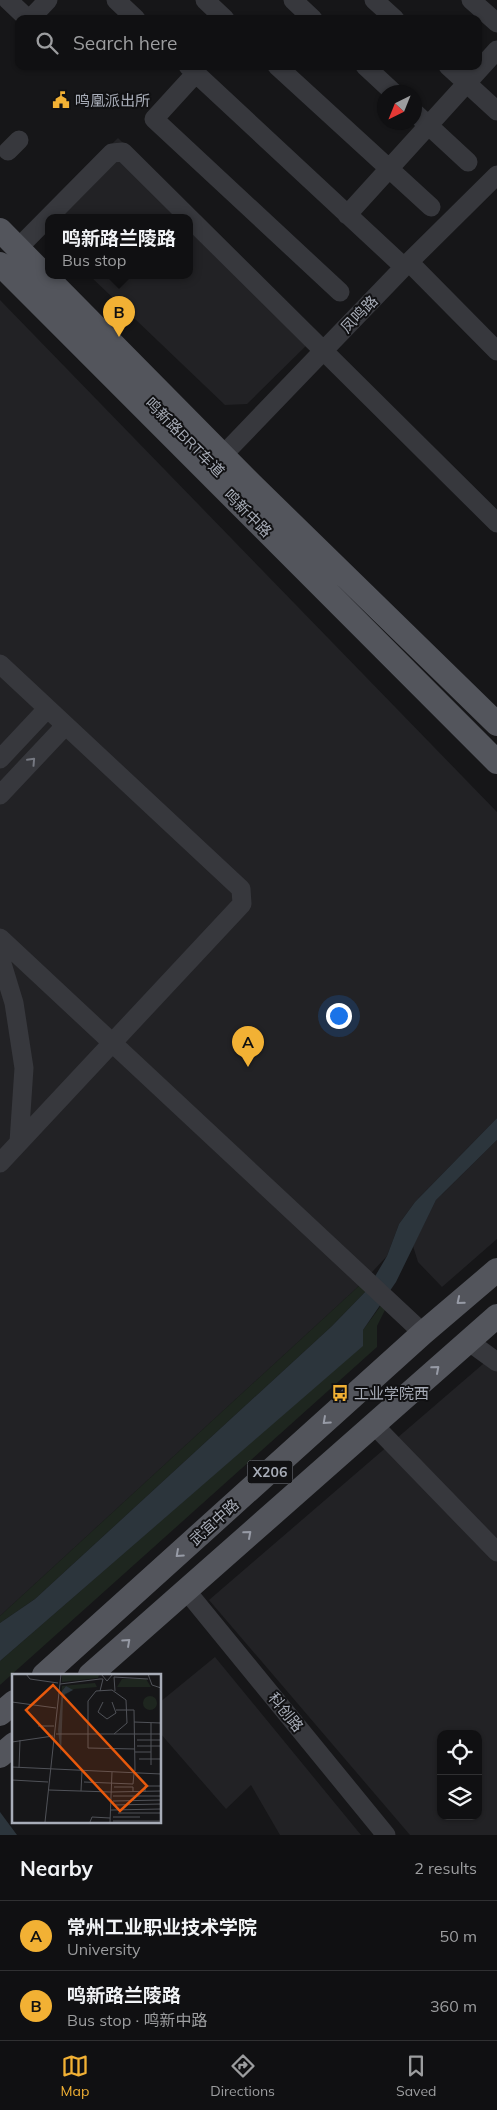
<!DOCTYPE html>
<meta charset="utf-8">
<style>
:root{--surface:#101012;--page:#1e1e20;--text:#f1f3f6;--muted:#9c9d9f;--line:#303032;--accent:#f2b134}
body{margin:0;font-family:Mulish,"Noto Sans SC",sans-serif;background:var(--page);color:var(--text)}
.controls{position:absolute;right:15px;bottom:15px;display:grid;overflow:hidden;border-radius:10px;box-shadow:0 1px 4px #0004}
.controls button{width:45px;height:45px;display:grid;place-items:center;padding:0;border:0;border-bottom:1px solid var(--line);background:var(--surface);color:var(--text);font:25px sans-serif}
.compass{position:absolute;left:377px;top:85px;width:45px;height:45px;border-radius:50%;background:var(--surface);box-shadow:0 1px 4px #0004;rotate:223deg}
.you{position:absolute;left:338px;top:1015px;width:18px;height:18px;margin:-12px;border:4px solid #fff;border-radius:50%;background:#1a73e8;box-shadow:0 0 0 8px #1a73e833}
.badge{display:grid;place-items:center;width:32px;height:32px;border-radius:50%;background:var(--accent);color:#111;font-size:16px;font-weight:700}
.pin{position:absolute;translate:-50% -41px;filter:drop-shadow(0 1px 2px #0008)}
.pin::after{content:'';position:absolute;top:26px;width:18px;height:15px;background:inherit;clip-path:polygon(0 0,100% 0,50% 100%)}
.popup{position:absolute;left:45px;top:214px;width:148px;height:65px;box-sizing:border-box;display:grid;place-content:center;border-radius:10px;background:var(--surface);filter:drop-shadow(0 1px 4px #0005);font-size:16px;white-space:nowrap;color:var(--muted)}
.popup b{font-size:19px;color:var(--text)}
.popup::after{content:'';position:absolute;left:50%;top:100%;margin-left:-10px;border:10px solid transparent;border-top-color:var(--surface)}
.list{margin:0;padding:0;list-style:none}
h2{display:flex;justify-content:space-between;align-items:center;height:65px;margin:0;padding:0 20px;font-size:21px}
h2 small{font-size:16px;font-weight:400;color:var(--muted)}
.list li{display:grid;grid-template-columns:32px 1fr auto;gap:15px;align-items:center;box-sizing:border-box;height:70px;padding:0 20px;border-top:1px solid var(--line)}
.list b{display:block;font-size:19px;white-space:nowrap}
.list p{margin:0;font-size:16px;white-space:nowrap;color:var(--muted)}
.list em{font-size:16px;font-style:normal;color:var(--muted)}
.icon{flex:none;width:28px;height:28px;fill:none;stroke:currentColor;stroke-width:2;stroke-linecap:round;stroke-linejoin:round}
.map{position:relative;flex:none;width:497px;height:1835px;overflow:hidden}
.search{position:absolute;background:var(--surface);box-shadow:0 1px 4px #0004;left:15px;right:15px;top:15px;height:55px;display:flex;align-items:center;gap:12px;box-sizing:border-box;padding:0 18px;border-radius:10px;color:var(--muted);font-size:19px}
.sheet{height:205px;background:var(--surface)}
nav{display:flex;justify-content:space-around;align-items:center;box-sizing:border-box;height:70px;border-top:1px solid var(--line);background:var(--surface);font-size:14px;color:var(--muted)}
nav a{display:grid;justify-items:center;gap:2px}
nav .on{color:var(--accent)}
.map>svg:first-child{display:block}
.built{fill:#222225;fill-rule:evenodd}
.green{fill:#1e261f}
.water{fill:#2c353c}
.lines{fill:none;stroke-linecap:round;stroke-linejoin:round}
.minor{stroke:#37383d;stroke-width:19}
.major{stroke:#53555c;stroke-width:24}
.oneway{stroke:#757881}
.oneway2{stroke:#979ba6}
.labels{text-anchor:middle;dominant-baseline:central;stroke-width:4;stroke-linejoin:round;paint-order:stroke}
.shield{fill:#111113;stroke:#7b7e86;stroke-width:1}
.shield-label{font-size:14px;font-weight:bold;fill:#a8adb8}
.poi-label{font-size:15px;fill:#a8adb8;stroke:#111113;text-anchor:start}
.street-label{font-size:15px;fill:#a8adb8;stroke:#111113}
.inset-road{fill:none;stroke:#505258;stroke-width:1}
.view{fill:#e8590c;fill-opacity:0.15;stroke:#e8590c;stroke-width:2.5}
.inset-edge{fill:none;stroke:#a8adb8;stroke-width:2.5}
</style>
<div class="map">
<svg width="497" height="1835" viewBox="0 0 497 1835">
<rect width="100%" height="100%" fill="#161618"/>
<path class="built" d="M 118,138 L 317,335 L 247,404 L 225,405 L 90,276 L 189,276 L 189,218 L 49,218 L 49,236 L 33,221 Z
M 0,300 L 497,812 L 497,1118 L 415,1202 L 399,1224 L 387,1256 L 360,1285 L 0,1616 Z
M 497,1140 L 497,1239 L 442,1287 L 418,1262 L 413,1246 L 436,1200 Z
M 497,1352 L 497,1835 L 410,1835 L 209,1600 ZM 441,1734 L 478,1734 L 478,1816 L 441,1816 Z
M 215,1657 L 361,1835 L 280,1835 L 251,1785 L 226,1809 L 160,1733 L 160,1702 Z"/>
<path class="green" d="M 360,1285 L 367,1290 L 332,1326 L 35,1599 L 0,1623 L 0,1616 Z
M 382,1304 L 386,1308 L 377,1326 L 377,1347 L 0,1685 L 0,1661 L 362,1346 L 363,1330 Z"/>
<path class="water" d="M 497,1118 L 497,1140 L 436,1200 L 396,1282 L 363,1330 L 363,1346 L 0,1661 L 0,1623 L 35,1599 L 332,1326 L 367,1290 L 387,1256 L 399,1224 L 415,1202 Z
M 0,1812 L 17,1835 L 0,1835 Z"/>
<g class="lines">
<path class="minor" d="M 8,0 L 28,19
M 116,0 L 136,19
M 205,0 L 225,19
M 293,0 L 313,19
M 374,0 L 395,19
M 471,0 L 497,23
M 30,19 L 48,0
M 188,66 L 404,267
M 277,66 L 431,207
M 365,66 L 393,92
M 448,66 L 497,111
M 196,73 L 154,119 L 340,292
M 414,112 L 468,162
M 8,151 L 19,140
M 347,215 L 497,50
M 18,248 L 112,153 L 123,152 L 497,523
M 409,262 L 497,351
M 223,455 L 404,267 L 497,175
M 0,664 L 241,889 L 242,904 L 0,1163
M 0,759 L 47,709
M 0,795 L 65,726
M 0,938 L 423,1333
M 0,957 L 14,1003 L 24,1068 L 19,1142
M 468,1341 L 497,1362
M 373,1424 L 497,1552
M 185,1589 L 386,1835"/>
<path class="major" d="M 0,230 L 251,484 L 497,724
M 0,264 L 497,762
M 44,1675 L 423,1333 L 497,1270
M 90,1675 L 497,1316
M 0,1714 L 14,1702
M 0,1756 L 14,1744"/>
</g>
<defs><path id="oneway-chevron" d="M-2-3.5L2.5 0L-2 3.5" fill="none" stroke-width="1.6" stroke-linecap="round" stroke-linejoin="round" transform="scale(1.25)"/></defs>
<use class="oneway" href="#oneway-chevron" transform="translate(32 761) rotate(-47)"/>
<g class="oneway2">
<use href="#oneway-chevron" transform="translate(460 1301) rotate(140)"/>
<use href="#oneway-chevron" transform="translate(436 1369) rotate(-41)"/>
<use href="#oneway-chevron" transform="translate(326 1421) rotate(138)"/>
<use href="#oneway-chevron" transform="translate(248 1534) rotate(-41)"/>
<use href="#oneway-chevron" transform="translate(179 1554) rotate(138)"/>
<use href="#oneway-chevron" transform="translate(127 1642) rotate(-42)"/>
</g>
<defs>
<g id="civic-bare" transform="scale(1.35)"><path d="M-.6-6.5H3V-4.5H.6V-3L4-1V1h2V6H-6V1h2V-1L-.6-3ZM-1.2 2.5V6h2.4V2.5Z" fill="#f2b134" stroke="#111113" stroke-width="2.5" paint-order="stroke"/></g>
<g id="bus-bare" transform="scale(1.35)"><path d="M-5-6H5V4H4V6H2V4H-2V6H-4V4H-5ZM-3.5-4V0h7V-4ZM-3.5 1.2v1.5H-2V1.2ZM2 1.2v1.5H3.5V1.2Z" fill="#f2b134" stroke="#111113" stroke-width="2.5" paint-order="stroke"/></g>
</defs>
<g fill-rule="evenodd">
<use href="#civic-bare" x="61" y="100"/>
<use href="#bus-bare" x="340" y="1393"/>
</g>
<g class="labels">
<rect class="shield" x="247.5" y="1460.5" width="45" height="23" rx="4"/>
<g class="shield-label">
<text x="270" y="1472">X206</text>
</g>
<g class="poi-label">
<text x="75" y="100">鸣凰派出所</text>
<text x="354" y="1393">工业学院西</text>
</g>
<g class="street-label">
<text transform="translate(359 314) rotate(-46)">凤鸣路</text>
<text transform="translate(185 437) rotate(45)">鸣新路BRT车道</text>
<text transform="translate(248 513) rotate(45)">鸣新中路</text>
<text transform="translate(214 1522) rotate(-42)">武宜中路</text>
<text transform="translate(286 1712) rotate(51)">科创路</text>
</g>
</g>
<g transform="translate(12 1674)">
<rect width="149" height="149" fill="#161618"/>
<path d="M 50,0 L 87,0 L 87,1 L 86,4 L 50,8 ZM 110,5 L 134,5 L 139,13 L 105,13 ZM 83,9 L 85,13 L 62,15 L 53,21 L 49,59 L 53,20 L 59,16 L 54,12 L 50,17 L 47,59 L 50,12 ZM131 29a7 7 0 1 1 14 0a7 7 0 1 1-14 0Z" fill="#1e261f"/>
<path d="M 54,12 L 61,16 L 53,20 L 51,25 L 49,81 L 46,56 L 50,17 Z" fill="#2c353c"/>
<path class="inset-road" d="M 14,0 L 18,5 L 46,9M 89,0 L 95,7 L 101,0M 136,0 L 140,11 L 149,14M 48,10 L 88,5 L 91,5 L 88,17M 103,17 L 102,3 L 136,5M 0,28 L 44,34M 91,28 L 86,38 L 95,45 L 104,39 L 100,28M 104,36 L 122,36 L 123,97M 122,48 L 149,49M 26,52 L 42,52M 44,60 L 149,60M 102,60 L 115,49 L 114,26 L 100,16 L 84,17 L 76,27 L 76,74 L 123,75M 125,66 L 148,66M 0,68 L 41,62M 125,72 L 149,72M 123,78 L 139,78M 127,85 L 149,85M 139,91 L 139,49M 0,93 L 149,100M 7,94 L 8,66M 0,106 L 36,108M 72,108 L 121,110 L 122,99M 102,113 L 121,113 L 121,118M 37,116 L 99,118M 69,117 L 70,97M 99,118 L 149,117M 133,118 L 133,112 L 149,112M 101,122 L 149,122M 101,127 L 149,126M 101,131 L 149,130M 99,136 L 149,135M 106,139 L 149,139M 101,143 L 128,143M 101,147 L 149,147M 33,148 L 49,0M 78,148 L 80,143 L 98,144M 98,148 L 100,98"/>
<path class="view" d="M 41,11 L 135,112 L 108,137 L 14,36 Z"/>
<rect width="149" height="149" class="inset-edge"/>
</g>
</svg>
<div class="controls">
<button><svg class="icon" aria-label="locate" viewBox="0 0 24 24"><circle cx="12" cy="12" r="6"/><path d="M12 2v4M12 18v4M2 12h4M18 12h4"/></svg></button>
<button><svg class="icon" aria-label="layers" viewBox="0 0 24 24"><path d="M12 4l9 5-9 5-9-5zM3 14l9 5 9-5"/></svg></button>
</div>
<svg class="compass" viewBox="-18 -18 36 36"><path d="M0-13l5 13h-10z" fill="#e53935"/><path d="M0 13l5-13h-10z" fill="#9c9d9f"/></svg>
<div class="you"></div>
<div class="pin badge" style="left:248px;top:1067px">A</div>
<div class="pin badge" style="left:119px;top:337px">B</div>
<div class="popup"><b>鸣新路兰陵路</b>Bus stop</div>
<div class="search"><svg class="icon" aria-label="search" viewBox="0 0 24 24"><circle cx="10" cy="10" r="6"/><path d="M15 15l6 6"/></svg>Search here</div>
</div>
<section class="sheet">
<h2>Nearby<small>2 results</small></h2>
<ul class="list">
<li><span class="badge">A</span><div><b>常州工业职业技术学院</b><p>University</p></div><em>50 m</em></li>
<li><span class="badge">B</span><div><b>鸣新路兰陵路</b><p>Bus stop · 鸣新中路</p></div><em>360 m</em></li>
</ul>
</section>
<nav>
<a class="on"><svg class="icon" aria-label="map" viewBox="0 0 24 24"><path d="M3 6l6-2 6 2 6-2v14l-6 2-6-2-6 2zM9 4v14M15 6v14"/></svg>Map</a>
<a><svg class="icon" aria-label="directions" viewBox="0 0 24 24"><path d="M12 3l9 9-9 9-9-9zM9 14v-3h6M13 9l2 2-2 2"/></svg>Directions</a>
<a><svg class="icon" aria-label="saved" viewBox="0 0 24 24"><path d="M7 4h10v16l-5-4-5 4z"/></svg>Saved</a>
</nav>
